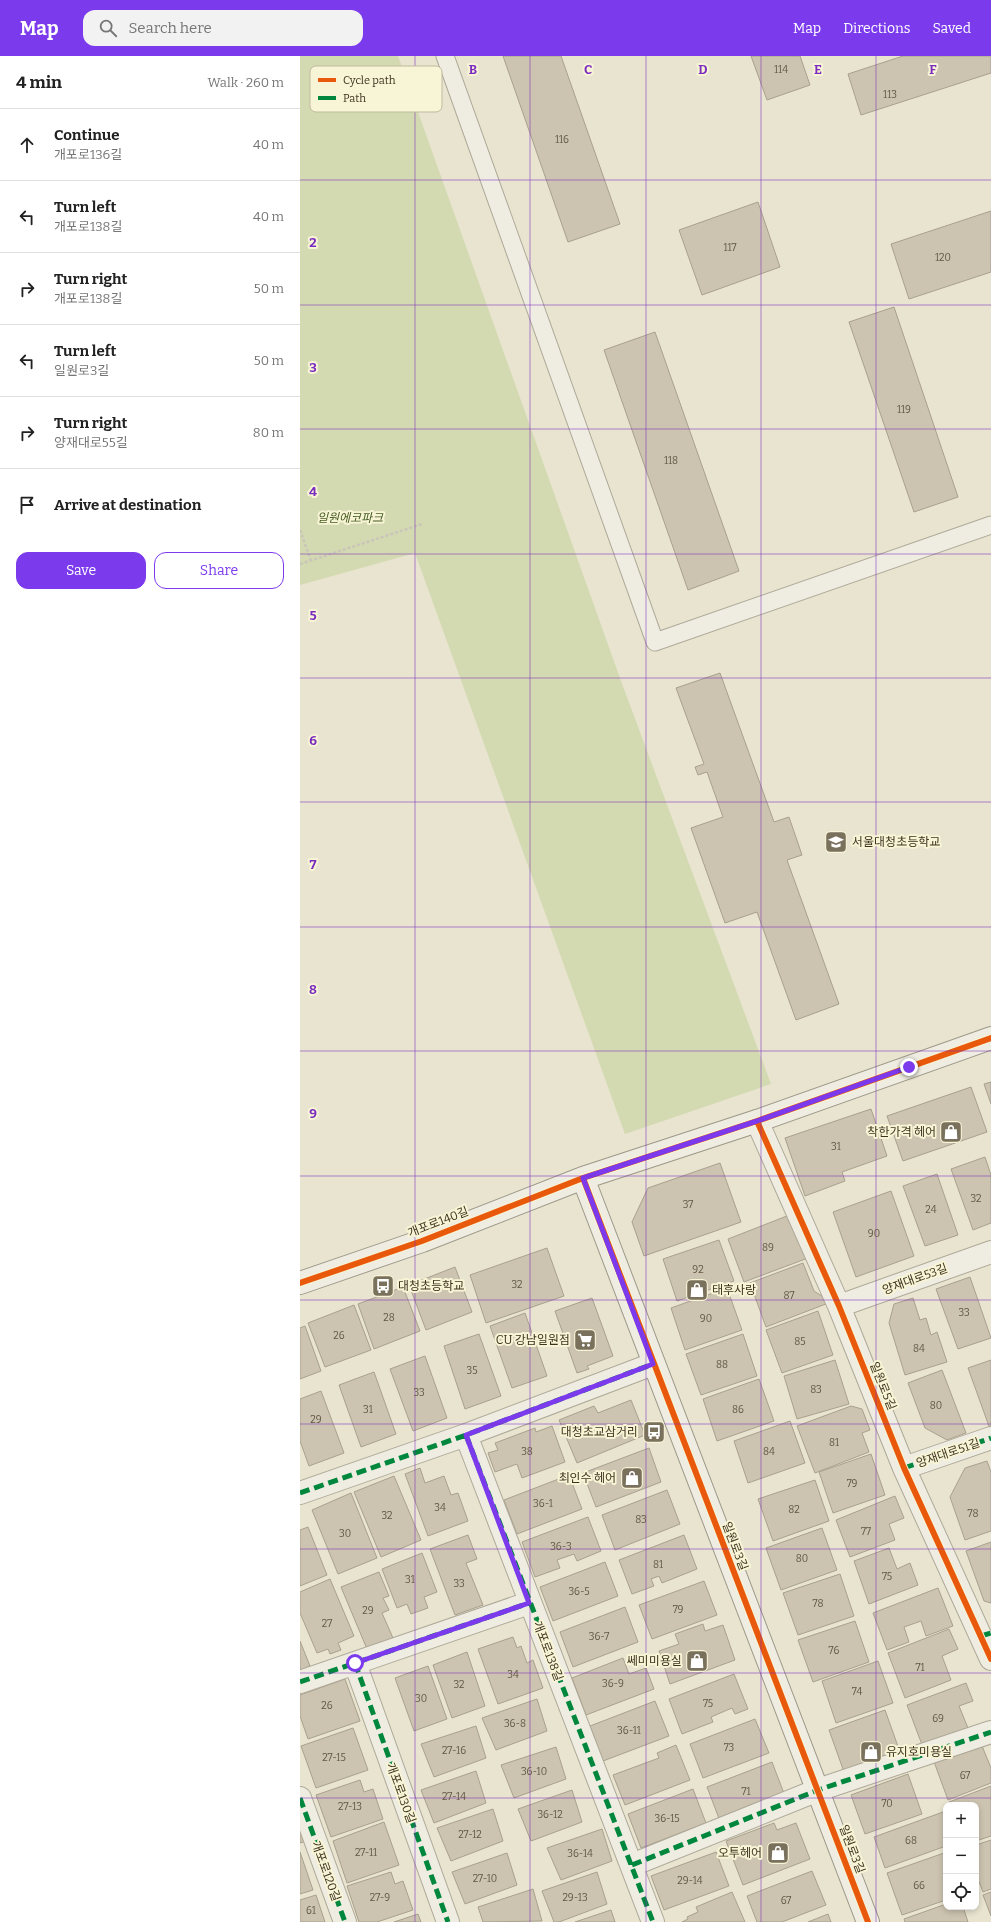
<!DOCTYPE html>
<meta charset="utf-8">
<style>
:root{--surface:#fff;--page:#f2f2f2;--text:#222;--muted:#767676;--line:#e0e0e0;--accent:#7c3aed}
body{margin:0;font-family:Bitter,"Noto Sans KR",serif;background:var(--page);color:var(--text)}
.controls{position:absolute;right:12px;bottom:12px;display:grid;overflow:hidden;border-radius:8px;box-shadow:0 2px 6px #0003}
.controls button{width:36px;height:36px;display:grid;place-items:center;padding:0;border:0;border-bottom:1px solid var(--line);background:var(--surface);color:var(--text);font:20px sans-serif}
.stop{position:absolute;width:12px;height:12px;margin:-9px;border:3px solid #7c3aed;border-radius:50%;background:#fff}
.stop.end{background:#7c3aed;border-color:#fff;box-shadow:0 1px 4px #0008}
.list{margin:0;padding:0;list-style:none}
h2{display:flex;justify-content:space-between;align-items:center;height:52px;margin:0;padding:0 16px;font-size:17px}
h2 small{font-size:13px;font-weight:400;color:var(--muted)}
.list li{display:grid;grid-template-columns:26px 1fr auto;gap:12px;align-items:center;box-sizing:border-box;height:72px;padding:0 16px;border-top:1px solid var(--line)}
.list b{display:block;font-size:15px;white-space:nowrap}
.list p{margin:0;font-size:13px;white-space:nowrap;color:var(--muted)}
.list em{font-size:13px;font-style:normal;color:var(--muted)}
.actions{display:flex;gap:8px;padding:12px 16px}
.actions a{flex:1;padding:9px 0;border:1px solid var(--accent);border-radius:12px;text-align:center;font-size:14px;color:var(--accent)}
.actions .main{background:var(--accent);color:#fff}
.icon{flex:none;width:22px;height:22px;fill:none;stroke:currentColor;stroke-width:2;stroke-linecap:round;stroke-linejoin:round}
.map{position:relative;flex:none;width:691px;height:1866px;overflow:hidden}
header{display:flex;align-items:center;gap:24px;box-sizing:border-box;height:56px;padding:0 20px;background:var(--accent);color:#fff}
header strong{font-size:19px}
nav{display:flex;gap:22px;margin-inline-start:auto;font-size:14px}
.search{width:280px;height:36px;background:var(--page);display:flex;align-items:center;gap:10px;box-sizing:border-box;padding:0 14px;border-radius:12px;color:var(--muted);font-size:15px}
main{display:flex}
aside{flex:1;background:var(--surface)}
.map>svg:first-child{display:block}
.green{fill:#d3dab1}
.building{fill:#ccc3b0;stroke:#a9a08e}
.lines{fill:none;stroke-linecap:round;stroke-linejoin:round}
.lane-casing{stroke:#aea998;stroke-width:19}
.street-casing{stroke:#aea998;stroke-width:24}
.secondary-casing{stroke:#9d9888;stroke-width:24}
.path{stroke:#c9c5b8;stroke-width:2.5;stroke-dasharray:3 2;stroke-linecap:butt}
.lane{stroke:#efede2;stroke-width:17}
.street{stroke:#efede2;stroke-width:22}
.secondary{stroke:#efede2;stroke-width:22}
.quiet{stroke:#00873e;stroke-width:5;stroke-dasharray:10 5;stroke-linecap:butt}
.cycleway-casing{stroke:#f8f4d6;stroke-width:8}
.cycleway{stroke:#e8590c;stroke-width:6}
.route{stroke:#7c3aed;stroke-width:5}
.grid{fill:none;stroke:#7b2cbf;stroke-width:1;stroke-opacity:0.55}
.labels{text-anchor:middle;dominant-baseline:central;stroke-width:4;stroke-linejoin:round;paint-order:stroke}
.number-label{font-size:10px;fill:#625743}
.park-label{font-size:12px;font-style:italic;fill:#455c23;stroke:#f8f4d6}
.poi-label{font-size:12px;fill:#3e331f;stroke:#f8f4d6;text-anchor:end}
.street-label{font-size:12px;fill:#3e331f;stroke:#f8f4d6}
.key{fill:#f8f4d6;stroke:#c0ba9f;stroke-width:1}
.key-label{font-size:11px;fill:#3e331f}
.grid-label{font-size:13px;text-anchor:middle;font-weight:bold;fill:#7b2cbf;stroke:#f8f4d6;stroke-width:4;stroke-linejoin:round;paint-order:stroke}
</style>
<header>
<strong>Map</strong>
<div class="search"><svg class="icon" aria-label="search" viewBox="0 0 24 24"><circle cx="10" cy="10" r="6"/><path d="M15 15l6 6"/></svg>Search here</div>
<nav><a>Map</a><a>Directions</a><a>Saved</a></nav>
</header>
<main>
<aside>
<h2>4 min<small>Walk · 260 m</small></h2>
<ul class="list">
<li><svg class="icon" aria-label="ahead" viewBox="0 0 24 24"><path d="M12 20V5M6 11l6-6 6 6"/></svg><div><b>Continue</b><p>개포로136길</p></div><em>40 m</em></li>
<li><svg class="icon" aria-label="left" viewBox="0 0 24 24"><path d="M17 20v-9H6M10 6l-5 5 5 5"/></svg><div><b>Turn left</b><p>개포로138길</p></div><em>40 m</em></li>
<li><svg class="icon" aria-label="right" viewBox="0 0 24 24"><path d="M7 20v-9h11M14 6l5 5-5 5"/></svg><div><b>Turn right</b><p>개포로138길</p></div><em>50 m</em></li>
<li><svg class="icon" aria-label="left" viewBox="0 0 24 24"><path d="M17 20v-9H6M10 6l-5 5 5 5"/></svg><div><b>Turn left</b><p>일원로3길</p></div><em>50 m</em></li>
<li><svg class="icon" aria-label="right" viewBox="0 0 24 24"><path d="M7 20v-9h11M14 6l5 5-5 5"/></svg><div><b>Turn right</b><p>양재대로55길</p></div><em>80 m</em></li>
<li><svg class="icon" aria-label="arrive" viewBox="0 0 24 24"><path d="M6 21V4h12l-3 4 3 4H6"/></svg><div><b>Arrive at destination</b></div></li>
</ul>
<div class="actions"><a class="main">Save</a><a>Share</a></div>
</aside>
<div class="map">
<svg width="691" height="1866" viewBox="0 0 691 1866">
<rect width="100%" height="100%" fill="#e8e4d0"/>
<path class="green" d="M 0,0 L 98,0 L 321,625 L 471,1028 L 325,1078 L 115,497 L 0,529 Z"/>
<path class="building" d="M 203,0 L 261,0 L 320,168 L 268,186 Z
M 451,0 L 500,0 L 510,29 L 467,44 Z
M 603,0 L 691,0 L 691,17 L 561,59 L 548,18 Z
M 458,146 L 480,211 L 402,239 L 379,174 Z
M 691,155 L 691,216 L 609,243 L 591,188 Z
M 594,251 L 658,441 L 614,456 L 549,266 Z
M 355,276 L 439,515 L 388,534 L 304,294 Z
M 420,617 L 474,766 L 489,761 L 502,799 L 487,804 L 539,948 L 496,964 L 457,856 L 425,867 L 391,772 L 423,761 L 407,716 L 398,719 L 395,711 L 404,708 L 376,632 Z
M 691,1026 L 691,1048 L 684,1028 Z
M 671,1031 L 687,1076 L 603,1105 L 587,1060 Z
M 571,1053 L 587,1100 L 542,1116 L 545,1125 L 505,1140 L 485,1082 Z
M 685,1101 L 691,1119 L 691,1167 L 673,1174 L 651,1113 Z
M 420,1107 L 441,1166 L 344,1200 L 332,1166 L 348,1132 Z
M 637,1118 L 658,1179 L 625,1190 L 603,1130 Z
M 591,1135 L 614,1200 L 556,1221 L 533,1156 Z
M 492,1158 L 508,1202 L 444,1226 L 428,1183 Z
M 419,1184 L 434,1225 L 377,1245 L 363,1203 Z
M 247,1192 L 264,1240 L 186,1267 L 170,1219 Z
M 503,1207 L 514,1235 L 531,1246 L 466,1271 L 450,1227 Z
M 155,1211 L 172,1256 L 126,1274 L 109,1229 Z
M 670,1221 L 691,1282 L 658,1293 L 636,1233 Z
M 103,1231 L 120,1275 L 74,1293 L 58,1248 Z
M 427,1232 L 442,1274 L 385,1294 L 371,1252 Z
M 292,1242 L 313,1300 L 287,1310 L 289,1313 L 277,1317 L 255,1255 Z
M 613,1242 L 620,1264 L 626,1262 L 631,1279 L 637,1276 L 647,1306 L 605,1319 L 589,1267 L 594,1248 Z
M 54,1249 L 71,1294 L 25,1311 L 8,1267 Z
M 518,1255 L 533,1299 L 482,1317 L 466,1274 Z
M 225,1257 L 247,1320 L 212,1332 L 190,1270 Z
M 5,1270 L 21,1315 L 0,1323 L 0,1272 Z
M 179,1278 L 201,1340 L 165,1353 L 144,1290 Z
M 443,1278 L 457,1320 L 401,1339 L 386,1298 Z
M 125,1300 L 147,1362 L 113,1375 L 90,1313 Z
M 535,1304 L 549,1348 L 497,1363 L 484,1320 Z
M 691,1304 L 691,1373 L 690,1373 L 668,1312 Z
M 642,1314 L 666,1377 L 647,1384 L 625,1372 L 608,1327 Z
M 74,1316 L 96,1378 L 61,1391 L 39,1329 Z
M 459,1323 L 474,1365 L 417,1385 L 403,1343 Z
M 21,1335 L 44,1397 L 9,1410 L 0,1385 L 0,1343 Z
M 331,1344 L 345,1379 L 277,1407 L 259,1364 L 294,1350 L 298,1357 Z
M 551,1350 L 562,1353 L 570,1374 L 562,1377 L 569,1396 L 515,1417 L 497,1370 Z
M 490,1365 L 505,1407 L 448,1427 L 434,1385 Z
M 252,1370 L 265,1406 L 222,1422 L 217,1408 L 195,1416 L 188,1397 L 198,1394 L 195,1387 L 235,1372 L 236,1376 Z
M 349,1392 L 361,1426 L 296,1451 L 283,1417 Z
M 571,1398 L 585,1439 L 533,1457 L 519,1416 Z
M 687,1405 L 691,1416 L 691,1475 L 665,1484 L 650,1441 L 665,1412 Z
M 120,1412 L 125,1427 L 144,1420 L 151,1439 L 158,1437 L 168,1465 L 128,1480 L 105,1418 Z
M 269,1419 L 282,1453 L 217,1478 L 204,1444 Z
M 94,1420 L 121,1484 L 81,1501 L 54,1436 Z
M 515,1424 L 529,1465 L 473,1485 L 458,1443 Z
M 367,1434 L 380,1468 L 315,1494 L 302,1459 Z
M 51,1437 L 77,1502 L 38,1518 L 12,1454 Z
M 595,1440 L 604,1462 L 589,1468 L 595,1484 L 550,1501 L 536,1464 Z
M 288,1461 L 301,1495 L 277,1505 L 274,1498 L 257,1504 L 260,1512 L 235,1521 L 222,1486 Z
M 8,1471 L 27,1519 L 0,1530 L 0,1474 Z
M 522,1472 L 537,1514 L 481,1534 L 466,1492 Z
M 168,1479 L 177,1503 L 166,1507 L 183,1549 L 155,1559 L 130,1493 Z
M 384,1479 L 397,1513 L 362,1527 L 359,1520 L 351,1523 L 354,1530 L 332,1538 L 319,1504 Z
M 691,1486 L 691,1547 L 684,1545 L 666,1495 Z
M 589,1492 L 597,1513 L 610,1507 L 618,1529 L 569,1548 L 554,1505 Z
M 122,1497 L 137,1536 L 124,1541 L 128,1552 L 111,1558 L 107,1548 L 97,1552 L 82,1513 Z
M 305,1506 L 318,1540 L 253,1565 L 240,1531 Z
M 79,1516 L 89,1540 L 83,1542 L 89,1554 L 82,1557 L 93,1582 L 67,1593 L 41,1531 Z
M 540,1518 L 554,1560 L 498,1579 L 483,1537 Z
M 30,1523 L 54,1580 L 38,1587 L 41,1594 L 30,1598 L 28,1593 L 17,1597 L 0,1557 L 0,1536 Z
M 404,1525 L 417,1559 L 352,1583 L 339,1549 Z
M 638,1532 L 653,1570 L 626,1580 L 621,1565 L 604,1571 L 609,1586 L 587,1594 L 573,1557 Z
M 325,1551 L 338,1586 L 273,1611 L 260,1576 Z
M 555,1565 L 569,1606 L 513,1626 L 498,1584 Z
M 403,1568 L 405,1575 L 423,1569 L 435,1604 L 370,1628 L 359,1595 L 379,1588 L 375,1578 Z
M 649,1573 L 658,1593 L 642,1600 L 651,1624 L 605,1642 L 588,1597 Z
M 213,1581 L 217,1592 L 221,1590 L 227,1607 L 233,1604 L 243,1632 L 198,1648 L 178,1593 Z
M 0,1585 L 10,1610 L 0,1615 Z
M 167,1596 L 185,1650 L 152,1662 L 133,1609 Z
M 323,1602 L 329,1618 L 346,1612 L 354,1633 L 286,1659 L 272,1622 Z
M 578,1605 L 593,1647 L 536,1667 L 522,1625 Z
M 128,1610 L 147,1663 L 114,1675 L 95,1622 Z
M 434,1618 L 448,1653 L 435,1658 L 432,1652 L 411,1661 L 413,1666 L 382,1678 L 369,1643 Z
M 45,1623 L 60,1665 L 8,1683 L 0,1660 L 0,1639 Z
M 666,1627 L 673,1645 L 659,1650 L 670,1677 L 624,1694 L 607,1649 Z
M 237,1643 L 247,1675 L 196,1694 L 182,1662 Z
M 355,1645 L 369,1680 L 303,1705 L 290,1670 Z
M 585,1654 L 600,1696 L 544,1716 L 529,1674 Z
M 455,1663 L 469,1697 L 403,1722 L 390,1688 Z
M 176,1670 L 186,1702 L 134,1721 L 121,1688 Z
M 53,1672 L 68,1714 L 16,1732 L 1,1690 Z
M 680,1685 L 691,1712 L 691,1727 L 648,1744 L 633,1703 Z
M 376,1689 L 390,1724 L 325,1749 L 313,1719 L 359,1702 L 357,1697 Z
M 256,1691 L 266,1723 L 214,1742 L 201,1709 Z
M 472,1706 L 485,1740 L 420,1765 L 407,1731 Z
M 176,1715 L 186,1747 L 134,1767 L 121,1734 Z
M 608,1718 L 622,1758 L 565,1778 L 551,1739 Z
M 60,1724 L 64,1736 L 73,1733 L 83,1763 L 31,1781 L 16,1739 Z
M 691,1730 L 691,1780 L 676,1785 L 676,1749 L 650,1749 L 649,1746 Z
M 393,1733 L 406,1767 L 341,1792 L 328,1758 Z
M 272,1734 L 282,1766 L 231,1785 L 218,1753 Z
M 193,1753 L 203,1785 L 151,1805 L 137,1772 Z
M 643,1756 L 646,1765 L 646,1790 L 585,1812 L 574,1781 Z
M 84,1766 L 99,1809 L 47,1827 L 33,1785 Z
M 0,1767 L 6,1785 L 0,1787 Z
M 474,1767 L 477,1774 L 496,1767 L 510,1803 L 443,1829 L 426,1785 Z
M 302,1773 L 312,1805 L 261,1824 L 247,1792 Z
M 691,1784 L 691,1833 L 683,1836 L 676,1818 L 676,1789 Z
M 0,1796 L 13,1834 L 0,1838 Z
M 416,1796 L 429,1830 L 364,1854 L 351,1820 Z
M 207,1797 L 217,1829 L 165,1848 L 152,1816 Z
M 644,1797 L 646,1804 L 646,1844 L 602,1859 L 587,1817 Z
M 512,1815 L 526,1849 L 482,1866 L 457,1866 L 447,1840 Z
M 91,1816 L 95,1828 L 103,1825 L 113,1854 L 77,1866 L 59,1866 L 47,1830 Z
M 297,1816 L 307,1848 L 259,1866 L 254,1866 L 242,1835 Z
M 233,1833 L 242,1865 L 183,1866 L 178,1851 Z
M 432,1836 L 445,1866 L 382,1866 L 388,1863 L 387,1861 L 398,1856 L 396,1851 Z
M 691,1836 L 691,1860 L 683,1839 Z
M 16,1839 L 25,1866 L 0,1866 L 0,1844 Z
M 646,1848 L 646,1851 L 663,1851 L 668,1866 L 605,1866 L 604,1863 Z
M 311,1854 L 315,1866 L 275,1866 Z
M 118,1858 L 121,1866 L 94,1866 Z
M 528,1858 L 531,1866 L 508,1866 Z"/>
<g class="lines">
<g class="lane-casing">
<path id="lane" d="M 145,0 L 355,586 L 691,469"/>
</g>
<g class="street-casing">
<path id="street" d="M 457,1065 L 539,1250 L 604,1412 L 691,1603
M 539,1250 L 691,1196
M 166,1379 L 353,1866
M 604,1412 L 691,1382
M 0,1437 L 166,1379 L 353,1308
M 55,1607 L 148,1866
M 0,1626 L 229,1547
M 0,1742 L 45,1866
M 332,1809 L 518,1734 L 691,1676"/>
</g>
<g class="secondary-casing">
<path id="secondary" d="M 283,1122 L 568,1866
M 0,1227 L 122,1185 L 283,1122 L 457,1065 L 691,982"/>
</g>
<path class="path" d="M 0,474 L 11,505
M 0,508 L 122,468"/>
<use href="#lane" class="lane"/>
<use href="#street" class="street"/>
<use href="#secondary" class="secondary"/>
<path class="quiet" d="M 166,1379 L 353,1866
M 604,1412 L 691,1382
M 0,1437 L 166,1379 L 353,1308
M 681,1580 L 691,1577
M 55,1607 L 148,1866
M 0,1626 L 229,1547
M 0,1742 L 45,1866
M 332,1809 L 518,1734 L 691,1676"/>
<g class="cycleway-casing">
<path id="cycleway" d="M 457,1065 L 539,1250 L 604,1412 L 691,1603
M 283,1122 L 568,1866
M 0,1227 L 122,1185 L 283,1122 L 457,1065 L 691,982"/>
</g>
<use href="#cycleway" class="cycleway"/>
</g>
<g class="lines">
<path class="route" d="M 55,1607 L 229,1547 L 166,1379 L 353,1308 L 283,1122 L 457,1065 L 609,1011"/>
</g>
<path class="grid" d="M 115,0 L 115,1866M 230,0 L 230,1866M 346,0 L 346,1866M 461,0 L 461,1866M 576,0 L 576,1866M 0,124 L 691,124M 0,249 L 691,249M 0,373 L 691,373M 0,498 L 691,498M 0,622 L 691,622M 0,746 L 691,746M 0,871 L 691,871M 0,995 L 691,995M 0,1120 L 691,1120M 0,1244 L 691,1244M 0,1368 L 691,1368M 0,1493 L 691,1493M 0,1617 L 691,1617M 0,1742 L 691,1742"/>
<defs>
<g id="school-square" transform="scale(1.15)"><rect x="-9" y="-9" width="18" height="18" rx="4" fill="#7a715d" stroke="#f8f4d6"/><path d="M0-5L7-2L0 1L-7-2ZM-4 1L0 2.5L4 1V4Q0 6-4 4Z" fill="#fff"/></g>
<g id="shop-square" transform="scale(1.15)"><rect x="-9" y="-9" width="18" height="18" rx="4" fill="#7a715d" stroke="#f8f4d6"/><path d="M-5-2.5h2.3a2.7 3.5 0 0 1 5.4 0H5L5.5 6h-11ZM-1.5-2.5h3a1.5 2.3 0 0 0-3 0Z" fill="#fff"/></g>
<g id="bus-square" transform="scale(1.15)"><rect x="-9" y="-9" width="18" height="18" rx="4" fill="#7a715d" stroke="#f8f4d6"/><path d="M-5-6H5V4H4V6H2V4H-2V6H-4V4H-5ZM-3.5-4V0h7V-4ZM-3.5 1.2v1.5H-2V1.2ZM2 1.2v1.5H3.5V1.2Z" fill="#fff"/></g>
<g id="supermarket-square" transform="scale(1.15)"><rect x="-9" y="-9" width="18" height="18" rx="4" fill="#7a715d" stroke="#f8f4d6"/><path d="M-6-5.5h2.5l.6 2H6L4.5 2H-2.5L-4.4-4H-6ZM-1.5 3.2a1.3 1.3 0 1 0 .1 0ZM3 3.2a1.3 1.3 0 1 0 .1 0Z" fill="#fff"/></g>
</defs>
<g fill-rule="evenodd">
<use href="#school-square" x="536" y="786"/>
<use href="#shop-square" x="651" y="1076"/>
<use href="#bus-square" x="83" y="1230"/>
<use href="#shop-square" x="397" y="1234"/>
<use href="#supermarket-square" x="285" y="1284"/>
<use href="#bus-square" x="354" y="1376"/>
<use href="#shop-square" x="332" y="1422"/>
<use href="#shop-square" x="397" y="1605"/>
<use href="#shop-square" x="571" y="1696"/>
<use href="#shop-square" x="478" y="1797"/>
</g>
<g class="labels">
<g class="number-label">
<text x="481" y="14">114</text>
<text x="590" y="39">113</text>
<text x="262" y="84">116</text>
<text x="430" y="192">117</text>
<text x="643" y="202">120</text>
<text x="604" y="354">119</text>
<text x="371" y="405">118</text>
<text x="536" y="1091">31</text>
<text x="676" y="1143">32</text>
<text x="388" y="1149">37</text>
<text x="631" y="1154">24</text>
<text x="574" y="1178">90</text>
<text x="468" y="1192">89</text>
<text x="398" y="1214">92</text>
<text x="217" y="1229">32</text>
<text x="489" y="1240">87</text>
<text x="664" y="1257">33</text>
<text x="89" y="1262">28</text>
<text x="406" y="1263">90</text>
<text x="39" y="1280">26</text>
<text x="500" y="1286">85</text>
<text x="619" y="1293">84</text>
<text x="422" y="1309">88</text>
<text x="172" y="1315">35</text>
<text x="516" y="1334">83</text>
<text x="119" y="1337">33</text>
<text x="636" y="1350">80</text>
<text x="68" y="1354">31</text>
<text x="438" y="1354">86</text>
<text x="16" y="1364">29</text>
<text x="534" y="1387">81</text>
<text x="227" y="1396">38</text>
<text x="469" y="1396">84</text>
<text x="552" y="1428">79</text>
<text x="243" y="1448">36-1</text>
<text x="140" y="1452">34</text>
<text x="494" y="1454">82</text>
<text x="673" y="1458">78</text>
<text x="87" y="1460">32</text>
<text x="341" y="1464">83</text>
<text x="566" y="1476">77</text>
<text x="45" y="1478">30</text>
<text x="261" y="1491">36-3</text>
<text x="502" y="1503">80</text>
<text x="358" y="1509">81</text>
<text x="587" y="1521">75</text>
<text x="110" y="1524">31</text>
<text x="159" y="1528">33</text>
<text x="279" y="1536">36-5</text>
<text x="518" y="1548">78</text>
<text x="378" y="1554">79</text>
<text x="68" y="1555">29</text>
<text x="27" y="1568">27</text>
<text x="299" y="1581">36-7</text>
<text x="534" y="1595">76</text>
<text x="620" y="1612">71</text>
<text x="213" y="1619">34</text>
<text x="313" y="1628">36-9</text>
<text x="159" y="1629">32</text>
<text x="557" y="1636">74</text>
<text x="121" y="1643">30</text>
<text x="408" y="1648">75</text>
<text x="27" y="1650">26</text>
<text x="638" y="1663">69</text>
<text x="215" y="1668">36-8</text>
<text x="329" y="1675">36-11</text>
<text x="429" y="1692">73</text>
<text x="154" y="1695">27-16</text>
<text x="34" y="1702">27-15</text>
<text x="234" y="1716">36-10</text>
<text x="665" y="1720">67</text>
<text x="446" y="1736">71</text>
<text x="154" y="1741">27-14</text>
<text x="587" y="1748">70</text>
<text x="50" y="1751">27-13</text>
<text x="250" y="1759">36-12</text>
<text x="367" y="1763">36-15</text>
<text x="170" y="1779">27-12</text>
<text x="611" y="1785">68</text>
<text x="66" y="1797">27-11</text>
<text x="280" y="1798">36-14</text>
<text x="185" y="1823">27-10</text>
<text x="390" y="1825">29-14</text>
<text x="619" y="1830">66</text>
<text x="80" y="1842">27-9</text>
<text x="275" y="1842">29-13</text>
<text x="486" y="1845">67</text>
<text x="11" y="1855">61</text>
</g>
<g class="park-label">
<text x="50" y="462">일원에코파크</text>
</g>
<g class="poi-label">
<text x="552" y="786" text-anchor="start">서울대청초등학교</text>
<text x="636" y="1076">착한가격 헤어</text>
<text x="98" y="1230" text-anchor="start">대청초등학교</text>
<text x="412" y="1234" text-anchor="start">태후사랑</text>
<text x="270" y="1284">CU 강남일원점</text>
<text x="338" y="1376">대청초교삼거리</text>
<text x="316" y="1422">최인수 헤어</text>
<text x="382" y="1605">쎄미미용실</text>
<text x="586" y="1696" text-anchor="start">유지호미용실</text>
<text x="462" y="1797">오투헤어</text>
</g>
<g class="street-label">
<text transform="translate(138 1166) rotate(-21)">개포로140길</text>
<text transform="translate(615 1223) rotate(-20)">양재대로53길</text>
<text transform="translate(583 1330) rotate(68)">일원로5길</text>
<text transform="translate(648 1397) rotate(-19)">양재대로51길</text>
<text transform="translate(435 1490) rotate(69)">일원로3길</text>
<text transform="translate(248 1595) rotate(69)">개포로138길</text>
<text transform="translate(101 1737) rotate(70)">개포로130길</text>
<text transform="translate(552 1793) rotate(69)">일원로3길</text>
<text transform="translate(26 1815) rotate(70)">개포로120길</text>
</g>
</g>
<rect x="10" y="10" width="132" height="46" rx="6" class="key"/>
<rect x="18" y="22" width="18" height="4" fill="#e8590c"/>
<rect x="18" y="40" width="18" height="4" fill="#00873e"/>
<g class="key-label">
<text x="43" y="28">Cycle path</text>
<text x="43" y="46">Path</text>
</g>
<g class="grid-label">
<text x="173" y="18">B</text>
<text x="288" y="18">C</text>
<text x="403" y="18">D</text>
<text x="518" y="18">E</text>
<text x="633" y="18">F</text>
<text x="13" y="191">2</text>
<text x="13" y="316">3</text>
<text x="13" y="440">4</text>
<text x="13" y="564">5</text>
<text x="13" y="689">6</text>
<text x="13" y="813">7</text>
<text x="13" y="938">8</text>
<text x="13" y="1062">9</text>
</g>
</svg>
<div class="controls">
<button>+</button>
<button>−</button>
<button><svg class="icon" aria-label="locate" viewBox="0 0 24 24"><circle cx="12" cy="12" r="6"/><path d="M12 2v4M12 18v4M2 12h4M18 12h4"/></svg></button>
</div>
<div class="stop" style="left:55px;top:1607px"></div>
<div class="stop end" style="left:609px;top:1011px"></div>
</div>
</main>
